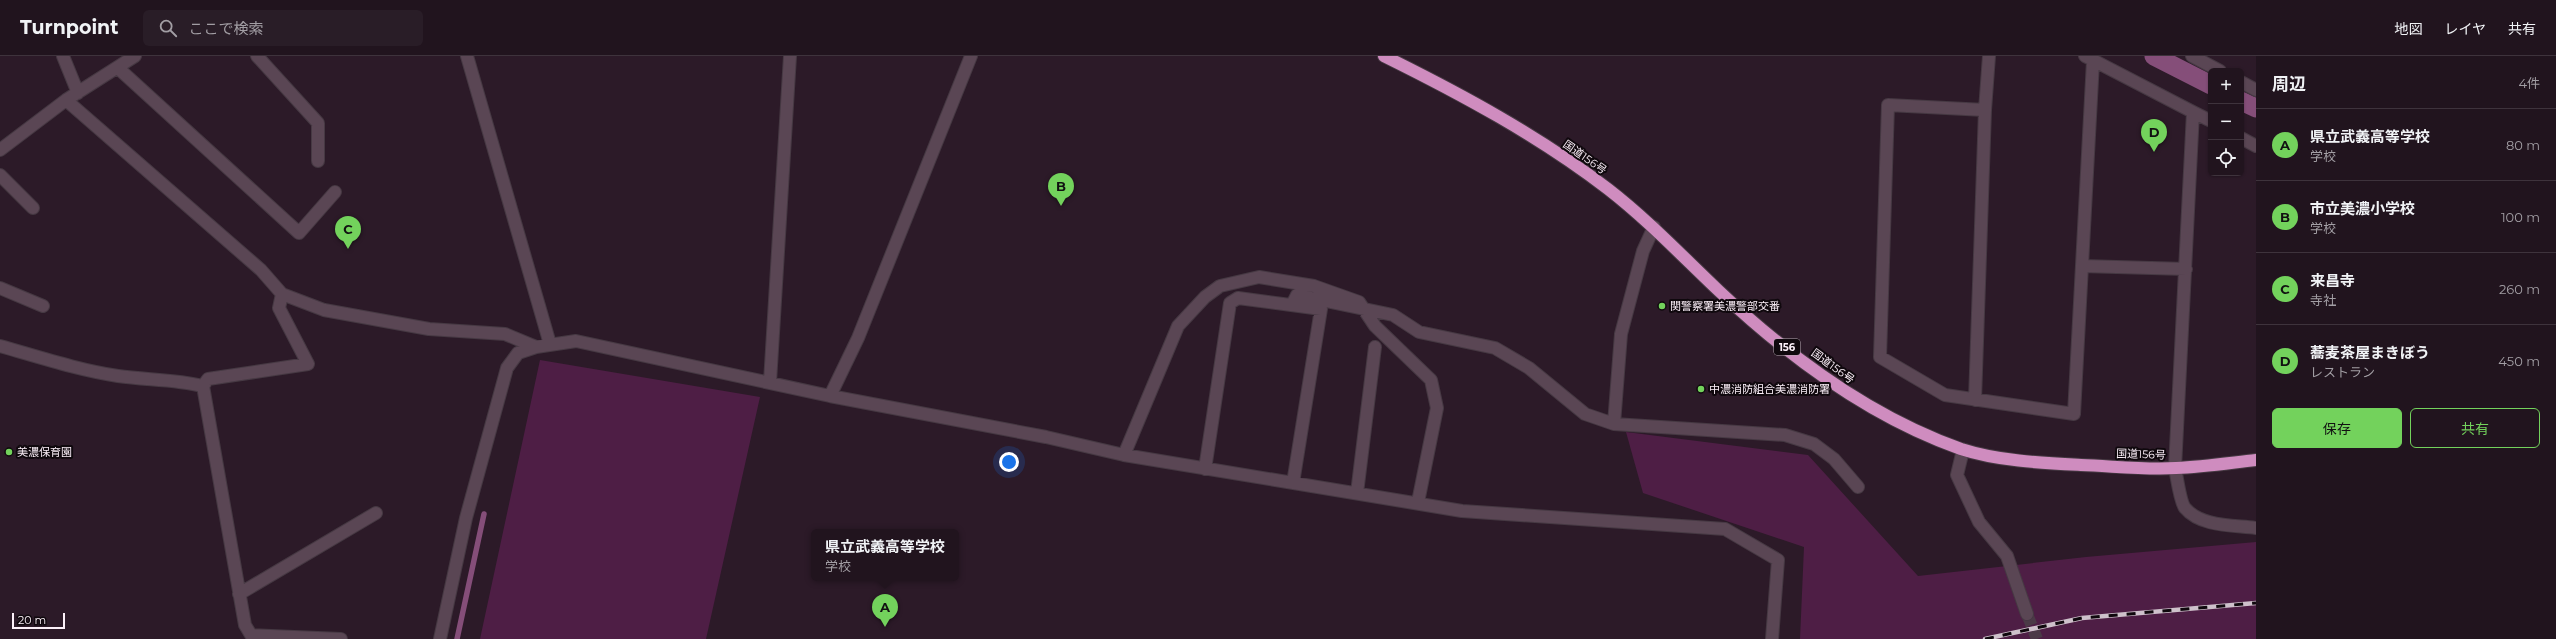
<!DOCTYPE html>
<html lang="ja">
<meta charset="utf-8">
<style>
:root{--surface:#21141e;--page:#291d27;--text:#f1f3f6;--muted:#a29ea4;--line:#3e333c;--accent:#73d25c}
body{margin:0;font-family:Montserrat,"Noto Sans JP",sans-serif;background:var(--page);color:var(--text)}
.controls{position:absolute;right:12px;top:12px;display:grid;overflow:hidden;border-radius:6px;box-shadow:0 1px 3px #0004}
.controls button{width:36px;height:36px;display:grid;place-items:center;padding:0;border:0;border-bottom:1px solid var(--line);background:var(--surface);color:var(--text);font:20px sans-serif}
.scale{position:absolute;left:12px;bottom:10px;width:53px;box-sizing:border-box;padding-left:4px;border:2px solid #fcf0f9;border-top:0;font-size:11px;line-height:14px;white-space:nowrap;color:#fcf0f9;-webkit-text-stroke:3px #0f080d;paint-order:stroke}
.you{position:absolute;left:1009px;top:406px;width:14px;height:14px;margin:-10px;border:3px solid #fff;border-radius:50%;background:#1a73e8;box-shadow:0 0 0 6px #1a73e833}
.badge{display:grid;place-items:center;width:26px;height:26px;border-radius:50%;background:var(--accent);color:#111;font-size:13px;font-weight:700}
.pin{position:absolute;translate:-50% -33px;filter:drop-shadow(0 1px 2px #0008)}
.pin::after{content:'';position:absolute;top:21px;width:14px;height:12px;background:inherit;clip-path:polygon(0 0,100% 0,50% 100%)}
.popup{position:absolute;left:811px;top:473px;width:148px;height:52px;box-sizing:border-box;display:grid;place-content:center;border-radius:6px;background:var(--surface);filter:drop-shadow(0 1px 3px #0005);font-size:13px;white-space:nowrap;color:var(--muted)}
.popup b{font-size:15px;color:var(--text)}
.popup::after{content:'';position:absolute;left:50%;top:100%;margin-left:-8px;border:8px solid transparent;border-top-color:var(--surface)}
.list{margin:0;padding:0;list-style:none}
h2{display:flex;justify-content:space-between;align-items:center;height:52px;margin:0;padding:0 16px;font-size:17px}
h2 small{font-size:13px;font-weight:400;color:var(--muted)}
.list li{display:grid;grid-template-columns:26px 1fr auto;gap:12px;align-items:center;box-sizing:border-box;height:72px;padding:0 16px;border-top:1px solid var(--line)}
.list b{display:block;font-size:15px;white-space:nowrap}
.list p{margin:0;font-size:13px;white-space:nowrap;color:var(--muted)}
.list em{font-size:13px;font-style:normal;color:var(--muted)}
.actions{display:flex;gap:8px;padding:12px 16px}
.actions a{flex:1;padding:9px 0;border:1px solid var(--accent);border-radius:6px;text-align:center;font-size:14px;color:var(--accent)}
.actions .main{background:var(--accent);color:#111}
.icon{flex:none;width:22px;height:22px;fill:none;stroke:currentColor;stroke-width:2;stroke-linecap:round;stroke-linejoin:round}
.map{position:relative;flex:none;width:2256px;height:583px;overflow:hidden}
header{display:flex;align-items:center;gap:24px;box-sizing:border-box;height:56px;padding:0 20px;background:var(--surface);border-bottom:1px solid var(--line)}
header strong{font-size:19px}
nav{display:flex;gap:22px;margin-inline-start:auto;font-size:14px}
.search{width:280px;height:36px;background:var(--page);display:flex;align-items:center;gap:10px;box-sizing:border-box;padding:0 14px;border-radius:6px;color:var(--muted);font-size:15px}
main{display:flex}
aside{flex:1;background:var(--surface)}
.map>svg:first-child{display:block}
.green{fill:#4e1e45}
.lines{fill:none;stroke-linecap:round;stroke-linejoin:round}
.stream{stroke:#854e79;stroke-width:5.5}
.canal{stroke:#854e79;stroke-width:19}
.minor-tunnel{stroke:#4b3a47;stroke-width:12;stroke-dasharray:12 6;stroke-linecap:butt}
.minor-casing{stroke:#463943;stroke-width:14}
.highway-casing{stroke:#463943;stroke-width:14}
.minor{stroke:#5a4654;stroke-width:12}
.highway{stroke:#cf8cbf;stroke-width:12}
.rail-casing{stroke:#cec1cb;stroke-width:4.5}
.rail{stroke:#0f080d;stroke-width:3;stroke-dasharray:9;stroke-linecap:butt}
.poi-dot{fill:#73d25c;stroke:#0f080d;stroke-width:1.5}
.labels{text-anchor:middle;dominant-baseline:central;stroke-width:4;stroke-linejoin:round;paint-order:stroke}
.shield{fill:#0f080d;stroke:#b5aab2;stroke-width:1}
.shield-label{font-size:10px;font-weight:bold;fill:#fcf0f9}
.street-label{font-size:11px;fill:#fcf0f9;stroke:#0f080d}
.poi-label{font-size:11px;fill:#fcf0f9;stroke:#0f080d;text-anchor:start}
</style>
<header>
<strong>Turnpoint</strong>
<div class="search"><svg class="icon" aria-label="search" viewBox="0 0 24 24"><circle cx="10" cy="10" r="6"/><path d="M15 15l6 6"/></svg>ここで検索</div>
<nav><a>地図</a><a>レイヤ</a><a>共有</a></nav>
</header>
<main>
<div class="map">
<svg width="2256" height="583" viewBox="0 0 2256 583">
<rect width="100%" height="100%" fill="#2c1a28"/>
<path class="green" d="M 540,304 L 760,341 L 706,583 L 480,583 Z
M 1626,376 L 1808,399 L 1918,520 L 2086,501 L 2256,486 L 2256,583 L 1800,583 L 1804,491 L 1643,437 Z"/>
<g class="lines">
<path class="stream" d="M 457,583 L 484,458"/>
<path class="canal" d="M 2154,0 L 2211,29
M 2241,45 L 2256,52"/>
<path class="minor-tunnel" d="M 2027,558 L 2037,583"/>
<g class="minor-casing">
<path id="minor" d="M 63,0 L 78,37
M 257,0 L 318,67 L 318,105
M 467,0 L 550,288
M 2085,0 L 2193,56
M 2192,0 L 2220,15
M 118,12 L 299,177 L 335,136
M 2241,26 L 2256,34
M 66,44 L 261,214 L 282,238 L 324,254 L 429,273 L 505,278 L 536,291
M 1985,54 L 1888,49 L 1880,301 L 1945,339 L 2074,358 L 2093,5
M 2211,65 L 2193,56 L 2175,412 C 2177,421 2180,446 2185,452 C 2201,471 2233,469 2256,472
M 2241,82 L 2256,90
M 0,94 L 66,44 L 135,0
M 0,119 L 33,152
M 2082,210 L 2186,213
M 0,232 L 43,250
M 1292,249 L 1297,239 L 1393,259 L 1419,276 L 1495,292 L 1529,312 L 1585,358 L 1614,368 L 1785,379 L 1814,388 L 1834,403 L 1858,431
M 0,290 C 39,301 78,314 118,320 C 146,324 175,323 203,330
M 770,326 L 790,0
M 203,330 L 245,569 L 251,579 L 341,583
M 203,330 L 208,323 L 308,308 L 279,252 L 282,238
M 830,340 L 858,282 L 971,0
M 1975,344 L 1985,54 L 1989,0
M 1614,368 L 1621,278 L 1643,195 L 1654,171
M 1963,394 L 1957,419 L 1979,466 L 2007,500 L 2027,558
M 1124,399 L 1178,270 L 1205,241 L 1220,230 L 1259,221 L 1314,230 L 1359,246 L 1375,270 L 1431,324 L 1437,352 L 1418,446
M 1205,413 L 1230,247 L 1238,242 L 1321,253 L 1293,427
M 1357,437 L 1375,291
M 239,538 L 376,457
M 440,583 L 466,462 L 507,312 L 518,297 L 536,291 L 576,285 L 830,340 L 1046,381 L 1124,399 L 1462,455 L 1725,473 L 1778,504 L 1772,583"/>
</g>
<g class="highway-casing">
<path id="highway" d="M 1384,0 C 1461,38 1539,80 1608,133 C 1648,164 1682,200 1719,235 C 1789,301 1870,361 1961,393 C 1998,405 2042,407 2081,409 C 2112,410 2145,414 2176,412 C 2203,411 2229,407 2256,404"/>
</g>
<use href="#minor" class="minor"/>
<use href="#highway" class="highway"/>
<g class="rail-casing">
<path id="rail" d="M 1985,583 L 2082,562 L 2256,547"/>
</g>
<use href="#rail" class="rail"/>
</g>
<g class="poi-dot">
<circle cx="1662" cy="250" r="4"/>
<circle cx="1701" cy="333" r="4"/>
<circle cx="9" cy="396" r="4"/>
</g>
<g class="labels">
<rect class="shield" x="1774" y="283" width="26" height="16" rx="3"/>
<g class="shield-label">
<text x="1787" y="291">156</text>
</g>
<g class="street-label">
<text transform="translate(1585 101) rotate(35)">国道156号</text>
<text transform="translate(1833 310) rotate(36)">国道156号</text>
<text transform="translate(2141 398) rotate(2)">国道156号</text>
</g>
<g class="poi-label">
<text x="1670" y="250">関警察署美濃警部交番</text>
<text x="1709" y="333">中濃消防組合美濃消防署</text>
<text x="17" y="396">美濃保育園</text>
</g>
</g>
</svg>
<div class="controls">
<button>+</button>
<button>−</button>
<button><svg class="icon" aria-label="locate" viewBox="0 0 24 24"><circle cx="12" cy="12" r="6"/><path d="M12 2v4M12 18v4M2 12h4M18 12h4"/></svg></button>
</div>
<div class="scale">20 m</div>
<div class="you"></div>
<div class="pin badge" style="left:885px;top:571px">A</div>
<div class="popup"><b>県立武義高等学校</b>学校</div>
<div class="pin badge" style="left:1061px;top:150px">B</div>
<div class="pin badge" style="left:348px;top:193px">C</div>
<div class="pin badge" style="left:2154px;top:96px">D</div>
</div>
<aside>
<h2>周辺<small>4件</small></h2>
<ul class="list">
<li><span class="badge">A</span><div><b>県立武義高等学校</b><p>学校</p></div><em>80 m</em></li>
<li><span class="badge">B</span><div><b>市立美濃小学校</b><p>学校</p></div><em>100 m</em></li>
<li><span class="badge">C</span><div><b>来昌寺</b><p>寺社</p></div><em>260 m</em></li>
<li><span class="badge">D</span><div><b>蕎麦茶屋まきぼう</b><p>レストラン</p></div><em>450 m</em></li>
</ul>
<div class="actions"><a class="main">保存</a><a>共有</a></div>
</aside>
</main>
